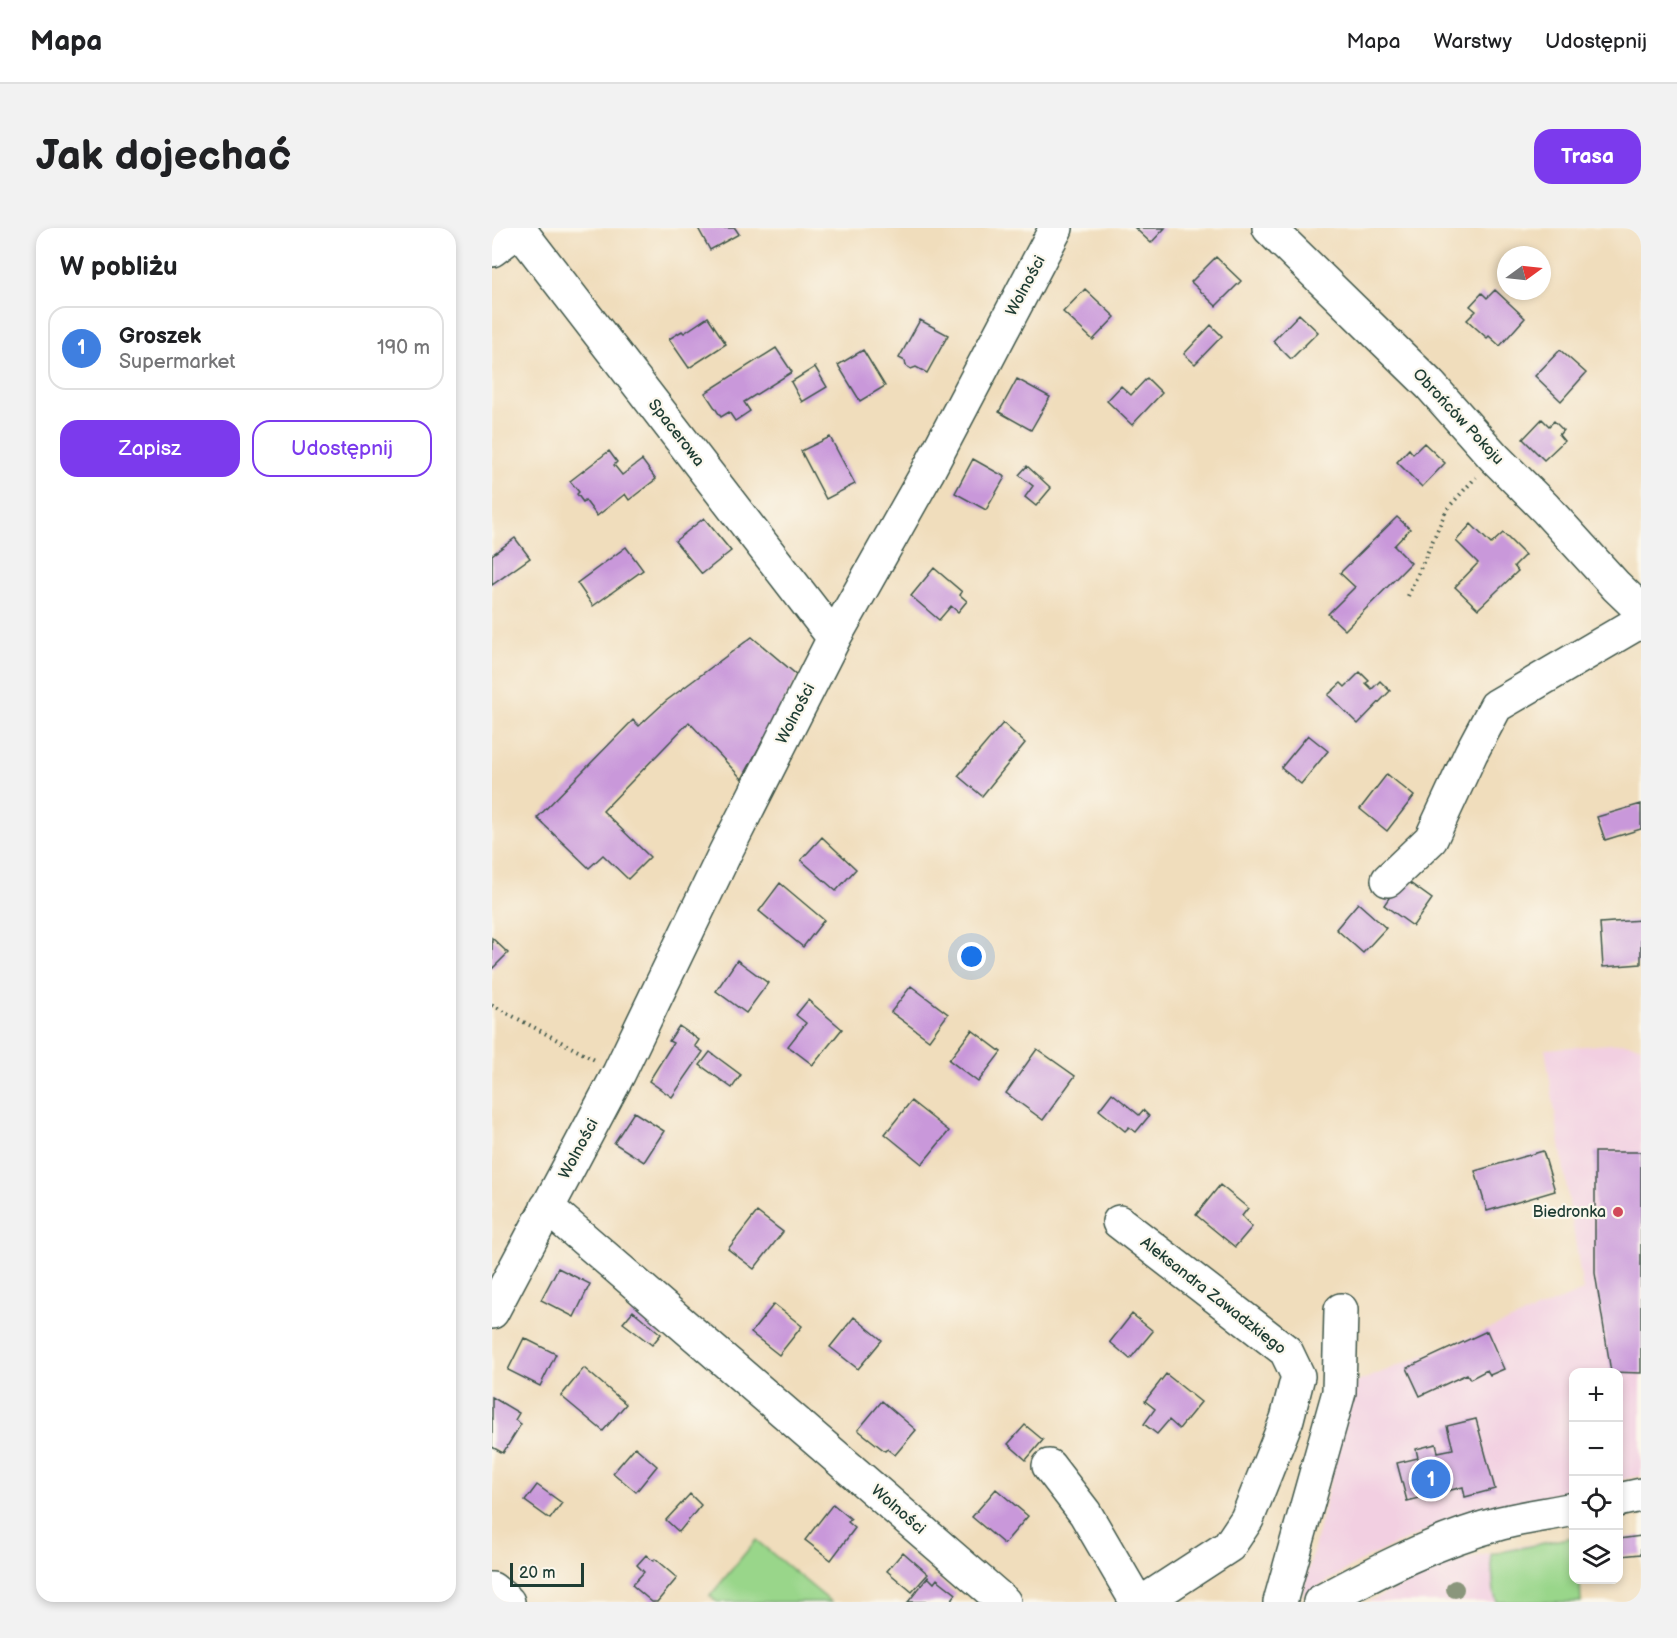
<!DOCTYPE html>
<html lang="pl">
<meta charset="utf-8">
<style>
:root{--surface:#fff;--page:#f2f2f2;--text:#202124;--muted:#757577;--line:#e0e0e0;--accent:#7c3aed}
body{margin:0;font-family:"Balsamiq Sans",sans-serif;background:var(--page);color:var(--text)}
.controls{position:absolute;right:18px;bottom:18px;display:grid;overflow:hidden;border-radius:12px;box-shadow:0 3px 9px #0003}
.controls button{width:54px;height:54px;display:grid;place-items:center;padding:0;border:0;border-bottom:2px solid var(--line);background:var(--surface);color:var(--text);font:30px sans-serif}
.compass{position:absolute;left:1005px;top:18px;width:54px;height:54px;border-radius:50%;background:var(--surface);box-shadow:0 3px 9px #0003;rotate:75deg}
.scale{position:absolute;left:18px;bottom:15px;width:74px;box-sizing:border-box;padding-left:6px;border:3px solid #1f3d34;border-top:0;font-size:16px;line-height:21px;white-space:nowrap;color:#1f3d34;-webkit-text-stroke:4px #fbf7ec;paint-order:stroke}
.you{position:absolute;left:480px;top:729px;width:21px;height:21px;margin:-15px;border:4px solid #fff;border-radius:50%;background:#1a73e8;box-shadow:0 0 0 9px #1a73e833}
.badge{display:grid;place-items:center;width:39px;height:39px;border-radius:50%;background:var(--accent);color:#fff;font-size:20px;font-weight:700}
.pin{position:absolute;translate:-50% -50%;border:3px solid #fff;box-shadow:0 2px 6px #0006}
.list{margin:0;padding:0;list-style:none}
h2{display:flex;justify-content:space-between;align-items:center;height:78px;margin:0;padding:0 24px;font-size:26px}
h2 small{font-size:20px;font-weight:400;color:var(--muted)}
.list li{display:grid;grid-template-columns:39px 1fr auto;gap:18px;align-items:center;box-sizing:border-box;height:84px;margin:0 12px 12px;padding:0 12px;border:2px solid var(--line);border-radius:18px}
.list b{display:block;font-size:22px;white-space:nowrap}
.list p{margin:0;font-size:20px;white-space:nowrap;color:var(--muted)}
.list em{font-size:20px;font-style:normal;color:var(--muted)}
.actions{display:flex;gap:12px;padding:18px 24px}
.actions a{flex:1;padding:14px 0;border:2px solid var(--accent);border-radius:18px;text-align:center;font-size:21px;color:var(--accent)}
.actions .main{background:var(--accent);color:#fff}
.icon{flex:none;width:33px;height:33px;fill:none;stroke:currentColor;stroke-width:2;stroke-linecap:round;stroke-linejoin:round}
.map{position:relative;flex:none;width:1149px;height:1374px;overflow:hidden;border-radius:18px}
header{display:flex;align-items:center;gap:36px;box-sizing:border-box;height:84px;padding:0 30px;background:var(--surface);border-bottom:2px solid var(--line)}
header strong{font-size:28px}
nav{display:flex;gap:33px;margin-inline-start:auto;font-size:21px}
.intro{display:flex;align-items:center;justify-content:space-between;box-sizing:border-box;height:144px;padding:0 36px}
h1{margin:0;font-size:42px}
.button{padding:15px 27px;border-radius:18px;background:var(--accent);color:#fff;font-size:21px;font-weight:700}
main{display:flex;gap:36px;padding:0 36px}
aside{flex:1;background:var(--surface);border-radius:18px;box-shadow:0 3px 9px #0003}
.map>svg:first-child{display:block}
.built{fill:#f2cfe1}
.green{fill:#99d68a;stroke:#5c8a5f;stroke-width:1.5}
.building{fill:#c998da}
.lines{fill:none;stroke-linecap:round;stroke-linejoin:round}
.minor-casing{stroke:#3e5548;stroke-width:36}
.path{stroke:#3e5548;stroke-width:4;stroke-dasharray:1.5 4.5;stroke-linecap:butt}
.minor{stroke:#fff;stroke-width:33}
.tree{fill:#8a967b}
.poi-dot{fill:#d1495b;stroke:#fbf7ec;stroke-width:2}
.labels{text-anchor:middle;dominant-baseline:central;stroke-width:4.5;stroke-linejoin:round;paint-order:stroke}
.street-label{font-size:16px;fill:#1f3d34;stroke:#fbf7ec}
.poi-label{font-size:16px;fill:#1f3d34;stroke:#fbf7ec;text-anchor:end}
</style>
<header>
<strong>Mapa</strong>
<nav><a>Mapa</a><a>Warstwy</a><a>Udostępnij</a></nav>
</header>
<div class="intro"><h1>Jak dojechać</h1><a class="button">Trasa</a></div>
<main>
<aside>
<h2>W pobliżu<small></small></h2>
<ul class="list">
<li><span class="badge" style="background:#3f7fe0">1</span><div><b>Groszek</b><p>Supermarket</p></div><em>190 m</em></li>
</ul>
<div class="actions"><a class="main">Zapisz</a><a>Udostępnij</a></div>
</aside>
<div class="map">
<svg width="1149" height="1374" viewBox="0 0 1149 1374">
<rect width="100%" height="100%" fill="#fbf7ec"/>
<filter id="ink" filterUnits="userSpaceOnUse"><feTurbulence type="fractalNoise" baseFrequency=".0167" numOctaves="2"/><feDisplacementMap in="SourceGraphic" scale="12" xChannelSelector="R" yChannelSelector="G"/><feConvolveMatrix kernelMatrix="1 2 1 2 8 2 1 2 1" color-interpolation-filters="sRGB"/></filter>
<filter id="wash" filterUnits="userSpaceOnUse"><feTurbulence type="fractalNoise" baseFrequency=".008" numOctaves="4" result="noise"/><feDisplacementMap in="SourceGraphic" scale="24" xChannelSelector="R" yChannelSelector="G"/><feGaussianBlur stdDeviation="1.35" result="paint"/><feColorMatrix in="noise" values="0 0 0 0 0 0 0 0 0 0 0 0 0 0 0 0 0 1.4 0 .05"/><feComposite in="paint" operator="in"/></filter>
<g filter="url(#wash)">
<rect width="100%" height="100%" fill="#f0ddbc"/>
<path class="built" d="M 1132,815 L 1149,818 L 1149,1248 L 1127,1252 L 1126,1144 L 1082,1144 L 1081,1262 L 1008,1278 L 941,1300 L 876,1329 L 810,1368 L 863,1155 L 1091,1063 L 1053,821 Z
M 1081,1309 L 1082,1352 L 1088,1352 L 1089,1374 L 875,1374 L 962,1334 L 1029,1318 Z"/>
<path class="green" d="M 1081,1309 L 1082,1352 L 1088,1352 L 1089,1374 L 1005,1374 L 1002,1365 L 999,1326 Z
M 264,1312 L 339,1374 L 225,1374 L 218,1368 Z"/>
<g id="blocks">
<path class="building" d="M 206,0 L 243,0 L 247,6 L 218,22 Z
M 643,0 L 673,0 L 659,15 Z
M 724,29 L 749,53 L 724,78 L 699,54 Z
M 593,61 L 623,89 L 601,112 L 571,84 Z
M 1003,62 L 1033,90 L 1008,118 L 997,108 L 995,110 L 975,92 L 984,83 L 978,78 L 990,65 L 995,70 Z
M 807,86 L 826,104 L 799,131 L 781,113 Z
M 216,89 L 234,116 L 197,140 L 177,111 L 190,103 L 192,105 Z
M 428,92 L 456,107 L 435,145 L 424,139 L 419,141 L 414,138 L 413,133 L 407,130 Z
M 719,97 L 730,108 L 703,136 L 692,126 Z
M 284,120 L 300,144 L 252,174 L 258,183 L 243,193 L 237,184 L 229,189 L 213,165 Z
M 371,122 L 393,158 L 368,173 L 346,137 Z
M 1068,122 L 1094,145 L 1069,173 L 1043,148 Z
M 323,139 L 335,159 L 310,174 L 299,154 Z
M 655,150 L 670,165 L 640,197 L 615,173 L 629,158 L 639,167 Z
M 525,151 L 558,169 L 539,202 L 507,184 Z
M 1050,191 L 1057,198 L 1062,193 L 1071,202 L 1067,207 L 1072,213 L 1052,232 L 1031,211 Z
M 338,209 L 363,256 L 334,271 L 309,223 Z
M 932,215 L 953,235 L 930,259 L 905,234 L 917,221 L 921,226 Z
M 117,223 L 125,234 L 122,237 L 130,247 L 150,232 L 164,251 L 137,272 L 133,266 L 105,288 L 93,272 L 91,274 L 85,266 L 87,264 L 78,253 Z
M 481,231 L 513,249 L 494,282 L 463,265 Z
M 535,238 L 559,260 L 544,278 L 533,269 L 541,258 L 527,247 Z
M 905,289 L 918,301 L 902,318 L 919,335 L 853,402 L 836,386 L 863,359 L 848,345 Z
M 212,290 L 239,323 L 210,346 L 183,313 Z
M 979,296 L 999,316 L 1011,305 L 1033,327 L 1022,338 L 1026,343 L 986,381 L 963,359 L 986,335 L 964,313 Z
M 23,310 L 38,330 L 0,357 L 0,327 Z
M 134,319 L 151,342 L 101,378 L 85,355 Z
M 442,340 L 470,364 L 468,367 L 475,373 L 466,384 L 459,378 L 447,392 L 419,368 Z
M 260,409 L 306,448 L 250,551 L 197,494 L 111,583 L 158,629 L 136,651 L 111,627 L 97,640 L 45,590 L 141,492 L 147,498 L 174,473 Z
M 868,444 L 877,453 L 874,455 L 880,461 L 888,453 L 898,463 L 866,496 L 836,467 L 849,455 L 853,459 Z
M 511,495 L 533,515 L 490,568 L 466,548 Z
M 816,507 L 836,523 L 809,556 L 789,540 Z
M 895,546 L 922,568 L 895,603 L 868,581 Z
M 1149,576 L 1149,601 L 1113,612 L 1105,589 Z
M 330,609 L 364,641 L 344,663 L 309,632 Z
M 911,650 L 940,671 L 921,698 L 892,677 Z
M 288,655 L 332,692 L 311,719 L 267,683 Z
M 866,675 L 894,700 L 871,725 L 844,701 Z
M 1149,692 L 1149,736 L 1111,739 L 1108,695 Z
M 0,710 L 16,725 L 0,741 Z
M 245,732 L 276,755 L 254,785 L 224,763 Z
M 419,758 L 456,786 L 437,812 L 399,784 Z
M 316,772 L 350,801 L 321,837 L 296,818 L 314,795 L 304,787 Z
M 187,798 L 207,812 L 203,818 L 211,824 L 180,869 L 157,853 L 181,815 L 177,813 Z
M 480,802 L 509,824 L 486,854 L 457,832 Z
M 545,821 L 583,848 L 551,892 L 514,865 Z
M 218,824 L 249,847 L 240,860 L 208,837 Z
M 620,865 L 647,887 L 651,882 L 657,888 L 644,904 L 637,899 L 633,903 L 607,882 Z
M 419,873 L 457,903 L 430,936 L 393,906 Z
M 142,884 L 172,903 L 152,934 L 122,915 Z
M 1051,923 L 1063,963 L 995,983 L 983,943 Z
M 1103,924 L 1149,924 L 1149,1145 L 1119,1144 L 1103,1045 Z
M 728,957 L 756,980 L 750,988 L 760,999 L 743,1019 L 704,987 Z
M 265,984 L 291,1004 L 262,1041 L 236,1021 Z
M 66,1040 L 98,1056 L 82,1089 L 49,1072 Z
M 282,1076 L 310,1098 L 287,1127 L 259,1105 Z
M 141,1083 L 169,1106 L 160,1117 L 131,1095 Z
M 640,1086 L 661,1103 L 638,1131 L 618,1114 Z
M 362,1089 L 390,1112 L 366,1141 L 338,1119 Z
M 995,1103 L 1012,1141 L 998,1147 L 995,1142 L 978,1151 L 975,1146 L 928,1168 L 915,1140 Z
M 32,1110 L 64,1126 L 48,1158 L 16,1142 Z
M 92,1140 L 134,1176 L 111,1203 L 69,1168 Z
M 674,1146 L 709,1174 L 687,1201 L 677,1192 L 665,1206 L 652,1196 L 663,1181 L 653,1173 Z
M 0,1169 L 27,1185 L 23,1192 L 29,1196 L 11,1225 L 0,1219 Z
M 390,1173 L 424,1202 L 403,1227 L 395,1221 L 393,1223 L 366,1202 Z
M 984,1191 L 1003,1261 L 973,1269 L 971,1259 L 915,1273 L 905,1235 L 926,1230 L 924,1221 L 944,1216 L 946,1224 L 961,1221 L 955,1198 Z
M 533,1197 L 551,1212 L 534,1232 L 516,1216 Z
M 143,1219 L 165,1238 L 144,1264 L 121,1245 Z
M 45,1257 L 70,1275 L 58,1291 L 33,1273 Z
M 504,1261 L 536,1288 L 512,1316 L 480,1289 Z
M 198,1266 L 209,1277 L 187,1304 L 174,1292 Z
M 341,1276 L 359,1291 L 356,1294 L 363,1300 L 339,1332 L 313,1312 Z
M 1149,1308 L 1149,1326 L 1129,1328 L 1127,1311 Z
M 411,1324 L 436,1346 L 420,1364 L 395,1343 Z
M 154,1327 L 161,1333 L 163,1331 L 185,1350 L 165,1374 L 160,1374 L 140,1357 L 152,1344 L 145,1337 Z
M 436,1349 L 442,1355 L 445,1351 L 464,1366 L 458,1374 L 416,1374 Z"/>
</g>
</g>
<g filter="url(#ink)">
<use href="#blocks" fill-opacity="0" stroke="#3e5548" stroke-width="1.5"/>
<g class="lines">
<g class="minor-casing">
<path id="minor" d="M 26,0 L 342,410
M 777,0 L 938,157 L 1002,229 L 1053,280 L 1124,358 L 1149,382
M 0,22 L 27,2
M 896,652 L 939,611 L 979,525 L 1004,478 L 1149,393
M 55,979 L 512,1374
M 627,994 L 794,1123 L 806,1148 L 795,1191 L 755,1291 L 737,1318 L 651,1374
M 0,1084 L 127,845 L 233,625 L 342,410 L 435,245 L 564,0
M 557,1238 L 593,1285 L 645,1374
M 1126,1272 L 1149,1267
M 0,1361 L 16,1374
M 788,1374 L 847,1164 L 849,1082
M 828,1374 C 885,1343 945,1312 1009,1295 C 1033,1289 1058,1286 1082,1281"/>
</g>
<path class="path" d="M 916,368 L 955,281 L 984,249
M 0,777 L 103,832"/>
<use href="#minor" class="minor"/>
</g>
<circle class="tree" cx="963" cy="1361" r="9"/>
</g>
<circle class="poi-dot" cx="1126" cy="984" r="6"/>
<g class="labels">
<g class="street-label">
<text transform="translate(534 58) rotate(-62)">Wolności</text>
<text transform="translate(966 189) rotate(47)">Obrońców Pokoju</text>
<text transform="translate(184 205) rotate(52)">Spacerowa</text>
<text transform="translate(304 486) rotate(-63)">Wolności</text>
<text transform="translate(87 921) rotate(-62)">Wolności</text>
<text transform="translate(721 1068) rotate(38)">Aleksandra Zawadzkiego</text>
<text transform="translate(406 1282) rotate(41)">Wolności</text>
</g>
<g class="poi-label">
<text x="1114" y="984">Biedronka</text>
</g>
</g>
</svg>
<div class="controls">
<button>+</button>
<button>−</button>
<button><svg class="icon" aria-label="locate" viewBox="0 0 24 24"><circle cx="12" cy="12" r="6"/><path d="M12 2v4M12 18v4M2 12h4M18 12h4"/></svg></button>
<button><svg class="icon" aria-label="layers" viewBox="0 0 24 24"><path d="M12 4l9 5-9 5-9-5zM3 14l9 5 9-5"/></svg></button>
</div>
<svg class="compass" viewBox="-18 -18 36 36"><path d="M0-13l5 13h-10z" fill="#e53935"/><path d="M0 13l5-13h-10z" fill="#757577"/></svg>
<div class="scale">20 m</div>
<div class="you"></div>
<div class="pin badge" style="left:939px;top:1251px;background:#3f7fe0">1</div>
</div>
</main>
